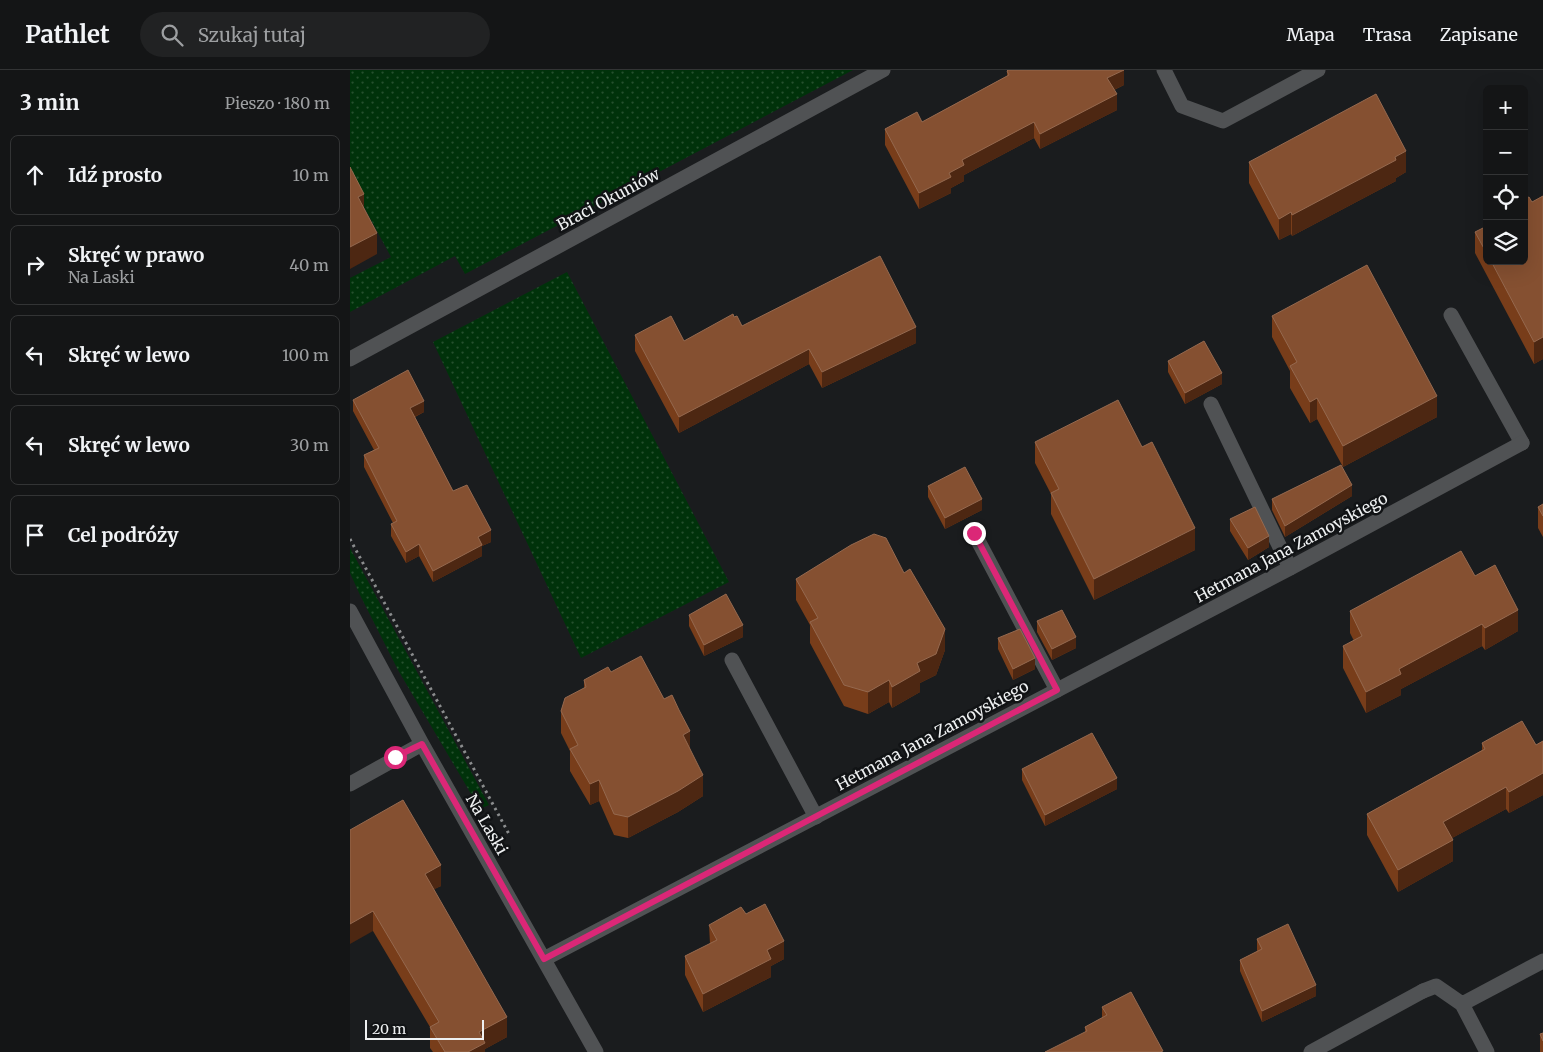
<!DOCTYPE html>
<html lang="pl">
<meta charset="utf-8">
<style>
:root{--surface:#141516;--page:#212223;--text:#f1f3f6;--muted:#9d9fa1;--line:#333435}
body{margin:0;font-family:Merriweather,serif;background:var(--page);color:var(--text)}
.controls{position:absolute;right:15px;top:15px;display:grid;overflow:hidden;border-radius:8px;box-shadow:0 5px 20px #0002}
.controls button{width:45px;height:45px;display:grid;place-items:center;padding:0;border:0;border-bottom:1px solid var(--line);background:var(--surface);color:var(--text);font:25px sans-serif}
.scale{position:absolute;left:15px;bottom:12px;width:119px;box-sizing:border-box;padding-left:5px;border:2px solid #eef0f1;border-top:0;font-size:14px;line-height:18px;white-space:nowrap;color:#eef0f1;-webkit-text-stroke:4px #111315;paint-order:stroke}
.stop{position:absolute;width:15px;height:15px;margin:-11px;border:4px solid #db2777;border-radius:50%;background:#fff}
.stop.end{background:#db2777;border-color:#fff;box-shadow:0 1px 5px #0008}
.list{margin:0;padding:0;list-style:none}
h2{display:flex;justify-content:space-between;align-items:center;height:65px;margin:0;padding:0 20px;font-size:21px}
h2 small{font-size:16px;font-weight:400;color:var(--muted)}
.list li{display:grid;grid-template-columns:32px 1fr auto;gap:15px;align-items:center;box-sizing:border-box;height:80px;margin:0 10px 10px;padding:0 10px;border:1px solid var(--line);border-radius:8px}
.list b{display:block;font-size:19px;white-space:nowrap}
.list p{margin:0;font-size:16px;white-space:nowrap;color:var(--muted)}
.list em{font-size:16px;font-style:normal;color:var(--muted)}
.icon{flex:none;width:28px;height:28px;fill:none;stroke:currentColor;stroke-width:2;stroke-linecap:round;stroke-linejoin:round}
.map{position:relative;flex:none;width:1193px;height:982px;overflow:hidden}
header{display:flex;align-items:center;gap:30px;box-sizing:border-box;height:70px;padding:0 25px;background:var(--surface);border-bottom:1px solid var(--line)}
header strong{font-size:24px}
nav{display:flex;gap:28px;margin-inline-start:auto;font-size:18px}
.search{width:350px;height:45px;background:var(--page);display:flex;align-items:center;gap:12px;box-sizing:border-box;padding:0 18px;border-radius:28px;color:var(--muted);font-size:19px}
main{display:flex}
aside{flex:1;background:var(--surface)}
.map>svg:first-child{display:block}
.grass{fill:url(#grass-dots)}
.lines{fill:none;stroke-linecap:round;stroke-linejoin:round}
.path{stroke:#8b8d8e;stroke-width:3;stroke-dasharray:2.5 4;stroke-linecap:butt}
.lane{stroke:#505254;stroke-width:15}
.street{stroke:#505254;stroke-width:15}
.wall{fill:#783d1a}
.shaded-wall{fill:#4d2712}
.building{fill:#855031;stroke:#95694f}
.route{stroke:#db2777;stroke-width:6}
.labels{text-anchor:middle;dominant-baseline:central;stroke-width:5;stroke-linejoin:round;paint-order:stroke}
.street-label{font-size:16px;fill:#eef0f1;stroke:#111315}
</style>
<header>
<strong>Pathlet</strong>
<div class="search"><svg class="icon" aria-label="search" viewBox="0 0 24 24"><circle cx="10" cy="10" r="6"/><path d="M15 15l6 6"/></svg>Szukaj tutaj</div>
<nav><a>Mapa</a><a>Trasa</a><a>Zapisane</a></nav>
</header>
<main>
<aside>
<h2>3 min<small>Pieszo · 180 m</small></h2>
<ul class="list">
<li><svg class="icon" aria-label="ahead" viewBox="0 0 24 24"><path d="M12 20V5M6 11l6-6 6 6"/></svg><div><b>Idź prosto</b></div><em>10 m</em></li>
<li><svg class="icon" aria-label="right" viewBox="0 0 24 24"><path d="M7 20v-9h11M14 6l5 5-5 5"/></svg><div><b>Skręć w prawo</b><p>Na Laski</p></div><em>40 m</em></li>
<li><svg class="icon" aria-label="left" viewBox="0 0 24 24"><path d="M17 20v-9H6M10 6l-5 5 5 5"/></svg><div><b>Skręć w lewo</b></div><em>100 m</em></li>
<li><svg class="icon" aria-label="left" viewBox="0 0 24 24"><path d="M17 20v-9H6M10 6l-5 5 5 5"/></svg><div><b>Skręć w lewo</b></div><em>30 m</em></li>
<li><svg class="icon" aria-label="arrive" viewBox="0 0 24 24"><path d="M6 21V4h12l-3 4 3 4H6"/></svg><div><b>Cel podróży</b></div></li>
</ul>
</aside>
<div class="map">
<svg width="1193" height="982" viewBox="0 0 1193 982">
<defs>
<pattern id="grass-dots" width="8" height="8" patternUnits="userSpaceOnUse" patternTransform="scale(1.25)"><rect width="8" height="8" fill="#00320a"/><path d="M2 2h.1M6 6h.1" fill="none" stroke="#26502e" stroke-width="1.8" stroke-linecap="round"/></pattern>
</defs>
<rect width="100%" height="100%" fill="#1a1c1e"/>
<path class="grass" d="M 0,0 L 503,0 L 115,204 L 105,186 L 0,242 L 0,208 L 41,187 L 0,111 Z
M 217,202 L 379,512 L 231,588 L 83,272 Z
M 0,478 L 139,735 L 130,739 L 48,600 L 10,525 L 0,503 Z"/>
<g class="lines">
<path class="path" d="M 0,469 L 160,766"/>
<path class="lane" d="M 814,0 L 832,36 L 873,51 L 968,0
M 1101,245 L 1172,373
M 861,334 L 940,498
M 624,463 L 707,620
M 382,590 L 466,747
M 1073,921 L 1086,916 L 1112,934 L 1193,891
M 1112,934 L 1137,982"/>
<path class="street" d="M 0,289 L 533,0
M 0,541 L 72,674 L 246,982
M 0,714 L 72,674
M 194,889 L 940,498 L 1172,373
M 961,982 L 1073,921"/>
</g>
<path class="wall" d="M 657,1 L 774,15 L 764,20 L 767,40 L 690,79 L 684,68 L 614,105 L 614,111 L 601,118 L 601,123 L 569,139 L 535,75 L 535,59 L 572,52 L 657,6 Z
M 899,92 L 1056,102 L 1046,108 L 1046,111 L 942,166 L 941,164 L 929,170 L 899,113 Z
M 1193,126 L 1193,289 L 1184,294 L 1125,183 L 1125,162 L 1137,156 L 1137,191 L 1174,191 L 1182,132 Z
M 922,246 L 1087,347 L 993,397 L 967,349 L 960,353 L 940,318 L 940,301 L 922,267 Z
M 384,247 L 392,256 L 566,273 L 472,318 L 459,294 L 329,363 L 285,281 L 285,265 L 334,271 Z
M 818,291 L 872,314 L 835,334 L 818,302 Z
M 3,330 L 74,342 L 65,347 L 103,421 L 141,472 L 132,476 L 132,486 L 83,512 L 69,486 L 56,493 L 41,466 L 41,454 L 43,453 L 14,397 L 14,385 L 24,380 L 3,341 Z
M 685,372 L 845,480 L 744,530 L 701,444 L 701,424 L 685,393 Z
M 578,416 L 632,440 L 595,459 L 578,427 Z
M 1002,426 L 935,467 L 922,440 L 922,429 Z
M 1193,434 L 1193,467 L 1188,458 L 1188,437 Z
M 880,449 L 919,477 L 898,490 L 880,461 Z
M 1125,506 L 1168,561 L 1135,580 L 1132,576 L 1051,619 L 1051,625 L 1016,643 L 993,598 L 993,576 L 1004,571 L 1000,563 L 1000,541 Z
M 446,509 L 595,580 L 586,605 L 570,613 L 570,622 L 542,638 L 539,632 L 518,644 L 494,636 L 460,573 L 460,555 L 446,530 Z
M 339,545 L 393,567 L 354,586 L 339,556 Z
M 687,551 L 726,578 L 702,590 L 687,562 Z
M 648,568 L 685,599 L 663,610 L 648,579 Z
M 261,602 L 340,680 L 353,726 L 328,742 L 278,768 L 264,765 L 249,731 L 240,735 L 220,701 L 220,681 L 211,663 L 211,641 L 234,618 L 234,610 Z
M 1193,671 L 1193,725 L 1159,743 L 1156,739 L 1102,768 L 1103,791 L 1048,822 L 1017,765 L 1017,744 L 1132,680 L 1132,673 L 1186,675 Z
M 672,699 L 767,719 L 695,756 L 672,710 Z
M 0,760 L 91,816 L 84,819 L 157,967 L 135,979 L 135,982 L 83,982 L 80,978 L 80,957 L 23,861 Z
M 396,844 L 434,889 L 421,896 L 421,907 L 353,942 L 335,905 L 335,886 L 360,874 L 359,855 Z
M 907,869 L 966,926 L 912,952 L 890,901 L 890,890 L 907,881 Z
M 752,937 L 813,982 L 735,962 L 735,957 L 752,948 Z
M 1193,963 L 1193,982 L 1190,982 L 1190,964 Z"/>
<path class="shaded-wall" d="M 774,0 L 774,15 L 757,23 L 757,8 Z
M 767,24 L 767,40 L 690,79 L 690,64 Z
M 684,52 L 684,68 L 614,105 L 614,111 L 601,118 L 601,123 L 569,139 L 569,123 L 599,103 L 612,90 Z
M 1056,81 L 1056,102 L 1046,108 L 1046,111 L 942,166 L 942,145 Z
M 14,124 L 14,145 L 8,127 Z
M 941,142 L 941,164 L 929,170 L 929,149 Z
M 27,163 L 27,184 L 0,199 L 0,177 Z
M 566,257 L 566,273 L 472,318 L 472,302 Z
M 1193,267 L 1193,289 L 1184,294 L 1184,272 Z
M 459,279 L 459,294 L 329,363 L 329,347 Z
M 872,303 L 872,314 L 835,334 L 835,323 Z
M 1087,326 L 1087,347 L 993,397 L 993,376 Z
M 967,328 L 967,349 L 960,353 L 960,332 Z
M 74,331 L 74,342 L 60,349 L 60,338 Z
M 1002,415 L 1002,426 L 935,467 L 935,456 Z
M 632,429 L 632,440 L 595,459 L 595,448 Z
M 845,458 L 845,480 L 744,530 L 744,509 Z
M 141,460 L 141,472 L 132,476 L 132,486 L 83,512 L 83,501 L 128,467 Z
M 919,466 L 919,477 L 898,490 L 898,478 Z
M 69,474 L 69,486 L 56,493 L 56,482 Z
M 1168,540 L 1168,561 L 1135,580 L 1135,558 Z
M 1132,554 L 1132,576 L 1051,619 L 1051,625 L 1016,643 L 1016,622 L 1049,599 Z
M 393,555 L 393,567 L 354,586 L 354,575 Z
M 595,559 L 595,580 L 586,605 L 570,613 L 570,622 L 542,638 L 542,617 L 567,593 Z
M 726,567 L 726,578 L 702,590 L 702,579 Z
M 685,588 L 685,599 L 663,610 L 663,599 Z
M 539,610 L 539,632 L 518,644 L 518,622 Z
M 340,661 L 340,683 L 333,665 Z
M 1193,703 L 1193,725 L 1159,743 L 1159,722 Z
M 353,705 L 353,726 L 328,742 L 278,768 L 278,747 Z
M 767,708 L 767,719 L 695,756 L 695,745 Z
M 249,710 L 249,731 L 240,735 L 240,714 Z
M 1156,717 L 1156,739 L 1093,773 L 1093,752 Z
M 1103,770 L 1103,791 L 1048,822 L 1048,800 Z
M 91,795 L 91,816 L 75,824 L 75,804 Z
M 23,841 L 23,861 L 0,874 L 0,854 Z
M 434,871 L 434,889 L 421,896 L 421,907 L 353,942 L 353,924 L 417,880 Z
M 966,915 L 966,926 L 912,952 L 912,941 Z
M 157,947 L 157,967 L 135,979 L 135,982 L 118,982 L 129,962 Z"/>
<path class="building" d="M 658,0 L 774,0 L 757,8 L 767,24 L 690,64 L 684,52 L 612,90 L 614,95 L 599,103 L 601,107 L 569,123 L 535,59 L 567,42 L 572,52 L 659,5 L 657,1 Z
M 1026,24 L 1056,81 L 1045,87 L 1046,90 L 942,145 L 941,142 L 929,149 L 899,92 Z
M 0,97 L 14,124 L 8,127 L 27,163 L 0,177 Z
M 1193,126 L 1193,267 L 1184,272 L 1141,191 L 1174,191 L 1174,129 L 1179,127 L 1182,132 Z
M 1137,156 L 1137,184 L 1125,162 Z
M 530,186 L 566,257 L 472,302 L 459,279 L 329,347 L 285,265 L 321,246 L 334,271 L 383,244 L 384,247 L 387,246 L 392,256 Z
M 1017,195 L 1087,326 L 993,376 L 967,328 L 960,332 L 940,296 L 947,292 L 922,246 Z
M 854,271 L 872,303 L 835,323 L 818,291 Z
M 58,300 L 74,331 L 60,338 L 103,421 L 117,415 L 141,460 L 128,467 L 132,475 L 83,501 L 69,474 L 56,482 L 41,454 L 47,451 L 14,385 L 29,378 L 3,330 Z
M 768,330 L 792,377 L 802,372 L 845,458 L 744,509 L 701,423 L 709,419 L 685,372 Z
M 991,395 L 1002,415 L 935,456 L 922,429 Z
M 615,397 L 632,429 L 595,448 L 578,416 Z
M 1193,434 L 1193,446 L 1188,437 Z
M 905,437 L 919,466 L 898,478 L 880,449 Z
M 524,464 L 536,468 L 554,503 L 560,499 L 595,559 L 586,584 L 567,593 L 570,601 L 542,617 L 539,610 L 518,622 L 494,615 L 460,552 L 468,548 L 446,509 L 501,475 Z
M 1111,481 L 1125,506 L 1145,495 L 1168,540 L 1135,558 L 1132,554 L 1049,599 L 1051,604 L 1016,622 L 993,576 L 1012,566 L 1000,541 Z
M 376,524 L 393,555 L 354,575 L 339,545 Z
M 712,540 L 726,567 L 702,579 L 687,551 Z
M 670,559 L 685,588 L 663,599 L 648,568 Z
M 291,586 L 314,629 L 322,625 L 329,640 L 340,661 L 333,665 L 353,705 L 328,721 L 278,747 L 264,744 L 249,710 L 240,714 L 220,679 L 228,675 L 211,641 L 215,628 L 236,617 L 234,610 L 258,597 L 261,602 Z
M 1172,651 L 1186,675 L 1193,671 L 1193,703 L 1159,722 L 1156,717 L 1093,752 L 1103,770 L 1048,800 L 1017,744 L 1135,679 L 1132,673 Z
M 742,663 L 767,708 L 695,745 L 672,699 Z
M 53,730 L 91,795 L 75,804 L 157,947 L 129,962 L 135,973 L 118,982 L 95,982 L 80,957 L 89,952 L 23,841 L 0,854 L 0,760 Z
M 415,834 L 434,871 L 417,880 L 421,889 L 353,924 L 335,886 L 367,870 L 359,855 L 391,837 L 396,844 Z
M 938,854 L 966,915 L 912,941 L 890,890 L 912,879 L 907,869 Z
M 781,922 L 813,981 L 810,982 L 695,982 L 737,961 L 735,957 L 757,945 L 752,937 Z
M 1193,963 L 1193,971 L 1190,964 Z"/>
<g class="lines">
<path class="route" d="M 45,687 L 72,674 L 194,889 L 707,620 L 624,463"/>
</g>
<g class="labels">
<g class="street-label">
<text transform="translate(258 129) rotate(-28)">Braci Okuniów</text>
<text transform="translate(941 477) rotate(-28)">Hetmana Jana Zamoyskiego</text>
<text transform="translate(582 665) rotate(-28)">Hetmana Jana Zamoyskiego</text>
<text transform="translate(137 754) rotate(60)">Na Laski</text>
</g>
</g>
</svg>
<div class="controls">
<button>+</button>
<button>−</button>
<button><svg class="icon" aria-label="locate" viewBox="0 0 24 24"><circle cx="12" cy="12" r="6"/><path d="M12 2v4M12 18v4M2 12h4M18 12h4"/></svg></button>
<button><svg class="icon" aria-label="layers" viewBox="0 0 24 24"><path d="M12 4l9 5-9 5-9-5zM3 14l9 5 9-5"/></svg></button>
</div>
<div class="scale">20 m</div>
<div class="stop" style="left:45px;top:687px"></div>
<div class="stop end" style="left:624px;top:463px"></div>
</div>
</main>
